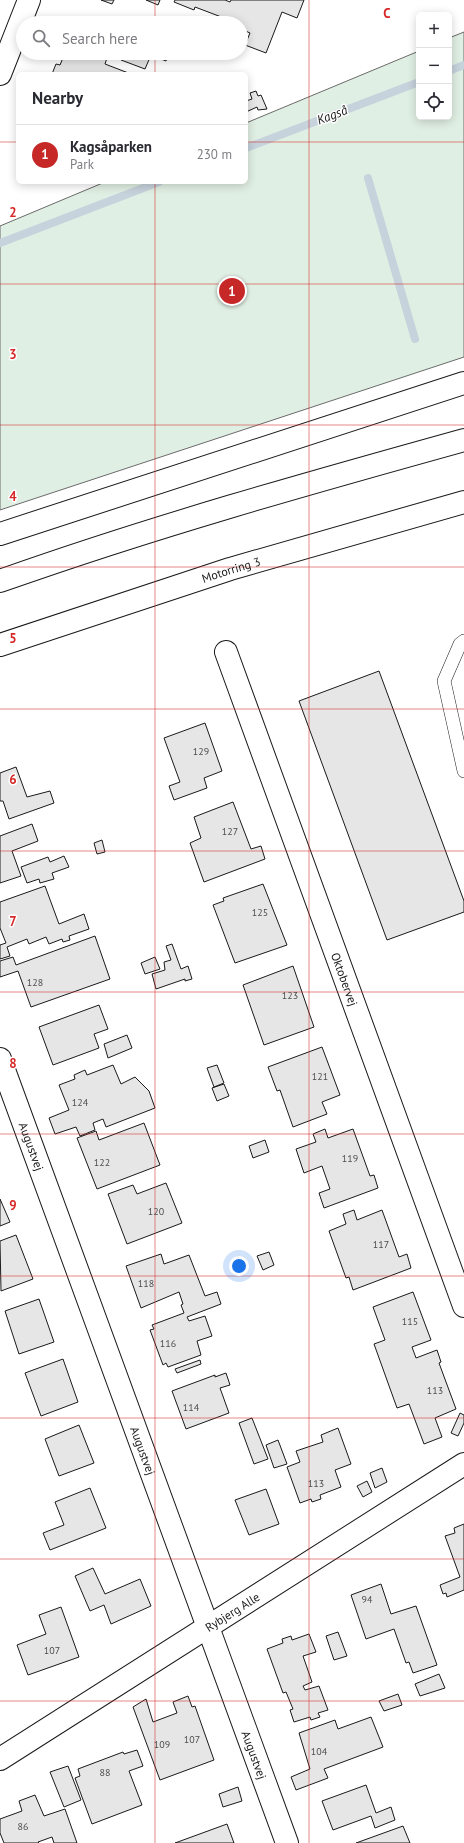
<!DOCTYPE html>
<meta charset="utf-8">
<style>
:root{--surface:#fff;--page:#f2f2f3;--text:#2b2b33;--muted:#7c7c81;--line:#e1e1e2;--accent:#c62828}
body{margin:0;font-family:"PT Sans",sans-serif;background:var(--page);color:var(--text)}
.controls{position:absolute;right:12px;top:12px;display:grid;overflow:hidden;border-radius:6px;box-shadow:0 2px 10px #0003}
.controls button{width:36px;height:36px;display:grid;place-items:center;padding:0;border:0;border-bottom:1px solid var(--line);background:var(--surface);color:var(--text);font:20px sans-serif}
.you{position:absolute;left:239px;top:1266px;width:14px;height:14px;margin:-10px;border:3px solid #fff;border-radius:50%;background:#1a73e8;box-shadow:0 0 0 6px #1a73e833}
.badge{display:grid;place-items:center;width:26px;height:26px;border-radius:50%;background:var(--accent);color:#fff;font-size:13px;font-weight:700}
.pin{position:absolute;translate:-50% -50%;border:2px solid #fff;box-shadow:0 1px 4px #0006}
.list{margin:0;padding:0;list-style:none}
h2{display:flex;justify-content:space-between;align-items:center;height:52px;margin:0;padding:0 16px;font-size:17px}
h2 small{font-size:13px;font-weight:400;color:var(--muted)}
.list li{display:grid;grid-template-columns:26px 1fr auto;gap:12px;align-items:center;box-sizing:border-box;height:60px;padding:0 16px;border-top:1px solid var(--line)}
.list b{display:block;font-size:15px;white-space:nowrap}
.list p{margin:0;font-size:13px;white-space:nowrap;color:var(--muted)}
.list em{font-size:13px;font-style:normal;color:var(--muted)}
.icon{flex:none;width:22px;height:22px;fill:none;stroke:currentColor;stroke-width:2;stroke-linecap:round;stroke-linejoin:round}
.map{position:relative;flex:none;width:464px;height:1843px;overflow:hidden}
.search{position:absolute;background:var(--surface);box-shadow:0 2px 10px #0003;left:16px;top:16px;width:232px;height:44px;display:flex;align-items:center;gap:10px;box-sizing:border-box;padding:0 14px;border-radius:22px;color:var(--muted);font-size:15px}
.panel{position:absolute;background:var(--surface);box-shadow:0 2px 10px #0003;left:16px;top:72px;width:232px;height:112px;border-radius:6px}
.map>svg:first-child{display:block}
.green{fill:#e0efe3;stroke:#6a6a6a}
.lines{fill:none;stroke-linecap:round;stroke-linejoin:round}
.stream{stroke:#c6d2dc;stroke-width:8}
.building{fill:#e6e6e6;stroke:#1a1a1a}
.lane-casing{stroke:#1a1a1a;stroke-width:14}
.street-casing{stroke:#1a1a1a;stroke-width:24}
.highway-casing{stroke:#1a1a1a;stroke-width:24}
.lane{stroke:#fff;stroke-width:13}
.street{stroke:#fff;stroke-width:22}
.highway{stroke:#fff;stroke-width:22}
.grid{fill:none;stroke:#d62828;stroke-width:1;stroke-opacity:0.55}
.labels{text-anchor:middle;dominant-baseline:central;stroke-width:3;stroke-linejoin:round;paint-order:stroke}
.number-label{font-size:10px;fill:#4d4d4d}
.street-label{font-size:12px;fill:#1a1a1a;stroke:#fff}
.water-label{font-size:13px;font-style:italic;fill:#1a1a1a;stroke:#fff}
.grid-label{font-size:13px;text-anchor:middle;font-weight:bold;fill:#d62828;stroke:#fff;stroke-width:3;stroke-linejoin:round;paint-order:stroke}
</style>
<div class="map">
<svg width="464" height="1843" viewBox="0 0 464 1843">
<rect width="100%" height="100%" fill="#fff"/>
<path class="green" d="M 464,32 L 464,357 L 0,510 L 0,226 L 105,182 L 246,182 L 246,123 L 419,51 L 419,117 L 449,117 L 449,38 Z"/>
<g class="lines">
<path class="stream" d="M 449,71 L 464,65
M 246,148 L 419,82
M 368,178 L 415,339
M 0,243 L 159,182"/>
</g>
<path class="building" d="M 101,0 L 114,0 L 112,4 Z
M 146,0 L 160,0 L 158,5 Z
M 175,0 L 225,0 L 230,2 L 231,0 L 304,0 L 297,18 L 282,12 L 266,53 L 245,45 L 250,33 L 241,29 L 241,23 L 224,23 L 222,22 L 224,18 L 195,7 L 194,10 L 174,2 Z
M 65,53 L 104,53 L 108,55 L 105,64 L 131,74 L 52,74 L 56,64 L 60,65 Z
M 124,53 L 161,53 L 168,56 L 166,61 L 151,55 L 145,69 L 121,60 Z
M 178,53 L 193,53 L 190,59 Z
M 256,91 L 258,96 L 261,95 L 267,109 L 258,110 L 257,107 L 246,112 L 246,101 L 252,99 L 250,93 Z
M 379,671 L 464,901 L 464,912 L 387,940 L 299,701 Z
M 205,723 L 222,771 L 204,778 L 207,788 L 174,800 L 169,786 L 180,782 L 164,738 Z
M 16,767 L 27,797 L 50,791 L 54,803 L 9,819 L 3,801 L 0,801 L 0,773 Z
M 233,802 L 251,849 L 261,846 L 265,859 L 204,882 L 190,843 L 201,838 L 194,817 Z
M 32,824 L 38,841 L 12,851 L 21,876 L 0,883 L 0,836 Z
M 102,840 L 105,852 L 97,854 L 94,843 Z
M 64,856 L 69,867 L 52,873 L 54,879 L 40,883 L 39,879 L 27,883 L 21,867 L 48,857 L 50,862 Z
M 263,884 L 287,945 L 235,963 L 213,905 L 224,901 L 223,898 Z
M 45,886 L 59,924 L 84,914 L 89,929 L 69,936 L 70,940 L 63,942 L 62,939 L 49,944 L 46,937 L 29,944 L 27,939 L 7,947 L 10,956 L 0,959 L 0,945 L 6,943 L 0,928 L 0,902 Z
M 95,936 L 110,979 L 31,1007 L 18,971 L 0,977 L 0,961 L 13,957 L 16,965 Z
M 172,944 L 181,969 L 188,966 L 192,979 L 185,981 L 185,979 L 156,989 L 152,974 L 165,970 L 164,962 L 171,960 L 166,946 Z
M 155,957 L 160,969 L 145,974 L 141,963 Z
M 293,966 L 314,1027 L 264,1045 L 243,985 Z
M 99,1005 L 108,1029 L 94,1034 L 99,1048 L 53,1065 L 39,1027 Z
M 127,1035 L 132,1048 L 108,1058 L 104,1044 Z
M 322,1047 L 340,1095 L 322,1102 L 327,1114 L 293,1127 L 280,1090 L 277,1091 L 268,1067 Z
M 113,1065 L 121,1084 L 135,1077 L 149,1091 L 155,1108 L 106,1127 L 103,1119 L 93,1123 L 95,1130 L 80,1136 L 76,1127 L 55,1134 L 49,1118 L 69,1110 L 59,1085 L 75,1079 L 74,1075 L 85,1070 L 87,1075 Z
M 217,1065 L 224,1083 L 214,1087 L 207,1068 Z
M 224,1084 L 229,1096 L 217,1101 L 212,1088 Z
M 144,1123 L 160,1165 L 97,1189 L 77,1138 L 96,1131 L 99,1140 Z
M 325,1129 L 328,1138 L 353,1129 L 370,1176 L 374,1175 L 378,1188 L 324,1208 L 319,1193 L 330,1189 L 322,1166 L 304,1173 L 296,1149 L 316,1142 L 313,1134 Z
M 265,1140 L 269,1152 L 253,1158 L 249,1146 Z
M 166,1183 L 182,1223 L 127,1244 L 108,1194 L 133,1185 L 137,1194 Z
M 0,1199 L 10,1222 L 0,1226 Z
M 354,1210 L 357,1220 L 382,1210 L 399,1257 L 407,1254 L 411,1268 L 353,1290 L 349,1277 L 346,1278 L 329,1231 L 346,1224 L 343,1214 Z
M 16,1235 L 33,1279 L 1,1291 L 0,1241 Z
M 269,1252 L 274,1265 L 263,1270 L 257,1256 Z
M 161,1254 L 164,1264 L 189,1255 L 205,1296 L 217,1292 L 221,1304 L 187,1317 L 189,1321 L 205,1316 L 212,1336 L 197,1341 L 201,1355 L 168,1367 L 166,1363 L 163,1365 L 150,1330 L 154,1329 L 152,1325 L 184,1313 L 181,1305 L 183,1304 L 179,1292 L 141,1308 L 126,1266 Z
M 413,1292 L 431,1340 L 412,1347 L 416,1358 L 437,1350 L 441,1362 L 439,1363 L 456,1409 L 435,1418 L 442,1437 L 424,1444 L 409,1404 L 397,1408 L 374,1344 L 385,1340 L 373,1307 Z
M 39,1299 L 54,1342 L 19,1354 L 5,1311 Z
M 63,1359 L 78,1402 L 41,1416 L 25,1373 Z
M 200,1360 L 201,1364 L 177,1373 L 175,1369 Z
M 226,1373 L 230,1385 L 220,1388 L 229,1413 L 186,1429 L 172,1391 L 215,1375 L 215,1377 Z
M 460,1413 L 464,1415 L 464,1423 L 458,1436 L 451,1433 Z
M 252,1418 L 268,1459 L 254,1464 L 239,1423 Z
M 79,1425 L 94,1463 L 59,1476 L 45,1439 Z
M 338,1428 L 351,1464 L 335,1470 L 341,1487 L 320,1495 L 321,1499 L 312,1502 L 311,1499 L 300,1503 L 287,1467 L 300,1462 L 296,1451 L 323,1442 L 321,1435 Z
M 278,1440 L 287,1464 L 274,1468 L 266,1445 Z
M 382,1468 L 387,1482 L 375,1488 L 370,1473 Z
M 367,1481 L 372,1492 L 363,1497 L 357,1486 Z
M 90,1488 L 106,1528 L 50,1550 L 43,1533 L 64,1525 L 55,1502 Z
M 266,1489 L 279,1524 L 249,1535 L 235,1500 Z
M 464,1524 L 464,1590 L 447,1597 L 446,1593 L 443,1594 L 440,1585 L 460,1577 L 445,1536 L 455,1533 L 454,1528 Z
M 93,1568 L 105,1594 L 140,1579 L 151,1606 L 111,1624 L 104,1605 L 90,1611 L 75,1576 Z
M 381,1584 L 391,1614 L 416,1606 L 437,1665 L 413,1673 L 409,1662 L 406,1663 L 394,1629 L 366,1639 L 351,1595 Z
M 61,1607 L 79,1657 L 28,1675 L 17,1645 L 46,1634 L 39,1615 Z
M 338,1632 L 347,1656 L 334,1660 L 326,1636 Z
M 309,1634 L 316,1652 L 303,1656 L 312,1682 L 303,1686 L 305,1690 L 319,1686 L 328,1710 L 318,1713 L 320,1717 L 311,1720 L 310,1717 L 294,1722 L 290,1710 L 293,1709 L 286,1692 L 283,1693 L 267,1649 L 283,1643 L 282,1639 L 291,1636 L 292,1640 Z
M 439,1674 L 445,1688 L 420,1696 L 415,1684 Z
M 398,1694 L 402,1705 L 384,1711 L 379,1701 Z
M 188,1696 L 192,1707 L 195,1706 L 214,1760 L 160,1780 L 133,1707 L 146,1699 L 153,1722 L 177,1713 L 173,1702 Z
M 371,1717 L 383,1747 L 324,1769 L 328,1778 L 296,1790 L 291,1777 L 310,1769 L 299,1733 L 335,1720 L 338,1729 Z
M 137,1750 L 143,1766 L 129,1771 L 142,1805 L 92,1824 L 75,1778 L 80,1776 L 78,1769 L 123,1752 L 124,1754 Z
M 68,1766 L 81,1800 L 64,1807 L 50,1772 Z
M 366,1785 L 376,1813 L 391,1807 L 395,1820 L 375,1828 L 371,1816 L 333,1830 L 322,1801 Z
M 238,1787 L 242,1801 L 223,1807 L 219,1794 Z
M 35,1795 L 44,1816 L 65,1809 L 77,1843 L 54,1843 L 52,1837 L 38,1842 L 39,1843 L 4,1843 L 0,1833 L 0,1819 L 22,1811 L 19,1801 Z
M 227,1824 L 234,1843 L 175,1843 Z
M 403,1826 L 410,1843 L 356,1843 Z"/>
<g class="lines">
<g class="lane-casing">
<path id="lane" d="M 464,641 L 460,644 L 444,681 L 464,771"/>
</g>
<g class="street-casing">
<g id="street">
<path d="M 0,74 L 29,0"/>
<path id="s1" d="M 226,652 L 464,1306"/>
<path id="s2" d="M 0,1059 L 287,1843"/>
<path id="s3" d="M 0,1759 L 464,1464"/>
</g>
</g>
<g class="highway-casing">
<g id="highway">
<path d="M 0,534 L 464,383"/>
<path d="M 0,581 C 152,527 309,483 464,440"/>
<path id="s4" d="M 0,645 L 230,569 L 464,502"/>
</g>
</g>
<use href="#lane" class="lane"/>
<use href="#street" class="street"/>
<use href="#highway" class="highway"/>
</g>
<path class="grid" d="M 155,0 L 155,23M 309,0 L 309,1843M 155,53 L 155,74M 0,142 L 18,142M 246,142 L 464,142M 155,182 L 155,1843M 0,284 L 464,284M 0,425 L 464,425M 0,567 L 464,567M 0,709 L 464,709M 0,851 L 464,851M 0,992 L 464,992M 0,1134 L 464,1134M 0,1276 L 464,1276M 0,1418 L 464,1418M 0,1559 L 464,1559M 0,1701 L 464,1701"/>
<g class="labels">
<g class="number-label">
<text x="201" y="751">129</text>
<text x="230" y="831">127</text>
<text x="260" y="912">125</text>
<text x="35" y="982">128</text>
<text x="290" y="995">123</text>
<text x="320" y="1076">121</text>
<text x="80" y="1102">124</text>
<text x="350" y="1158">119</text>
<text x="102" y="1162">122</text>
<text x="156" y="1211">120</text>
<text x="381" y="1244">117</text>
<text x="146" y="1283">118</text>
<text x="410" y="1321">115</text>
<text x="168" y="1343">116</text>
<text x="435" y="1390">113</text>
<text x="191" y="1407">114</text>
<text x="316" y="1483">113</text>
<text x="367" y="1599">94</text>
<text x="52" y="1650">107</text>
<text x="192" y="1739">107</text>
<text x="162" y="1744">109</text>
<text x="319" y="1751">104</text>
<text x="105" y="1772">88</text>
<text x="23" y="1826">86</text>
</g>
<g class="street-label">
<text stroke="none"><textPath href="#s4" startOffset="243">Motorring 3</textPath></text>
<text stroke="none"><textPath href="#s1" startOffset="348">Oktobervej</textPath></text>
<text stroke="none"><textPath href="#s2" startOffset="93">Augustvej</textPath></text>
<text stroke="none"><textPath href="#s2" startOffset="417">Augustvej</textPath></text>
<text stroke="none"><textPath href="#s3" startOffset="275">Rybjerg Alle</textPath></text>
<text stroke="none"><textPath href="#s2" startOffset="741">Augustvej</textPath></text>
</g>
<g class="water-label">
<text transform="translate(332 115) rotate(-21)">Kagså</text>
</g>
</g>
<g class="grid-label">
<text x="387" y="18">C</text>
<text x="13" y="217">2</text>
<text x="13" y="359">3</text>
<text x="13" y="501">4</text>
<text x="13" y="643">5</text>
<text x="13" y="784">6</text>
<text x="13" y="926">7</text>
<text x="13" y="1068">8</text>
<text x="13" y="1210">9</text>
</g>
</svg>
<div class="controls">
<button>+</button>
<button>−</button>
<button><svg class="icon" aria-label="locate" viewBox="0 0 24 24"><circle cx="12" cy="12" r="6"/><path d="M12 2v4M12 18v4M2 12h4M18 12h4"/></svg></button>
</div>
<div class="you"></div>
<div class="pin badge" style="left:232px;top:291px">1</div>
<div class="search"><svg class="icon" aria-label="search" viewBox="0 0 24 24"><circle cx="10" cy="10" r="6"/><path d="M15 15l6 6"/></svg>Search here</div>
<section class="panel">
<h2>Nearby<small></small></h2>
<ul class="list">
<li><span class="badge">1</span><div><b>Kagsåparken</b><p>Park</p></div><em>230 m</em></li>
</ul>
</section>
</div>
